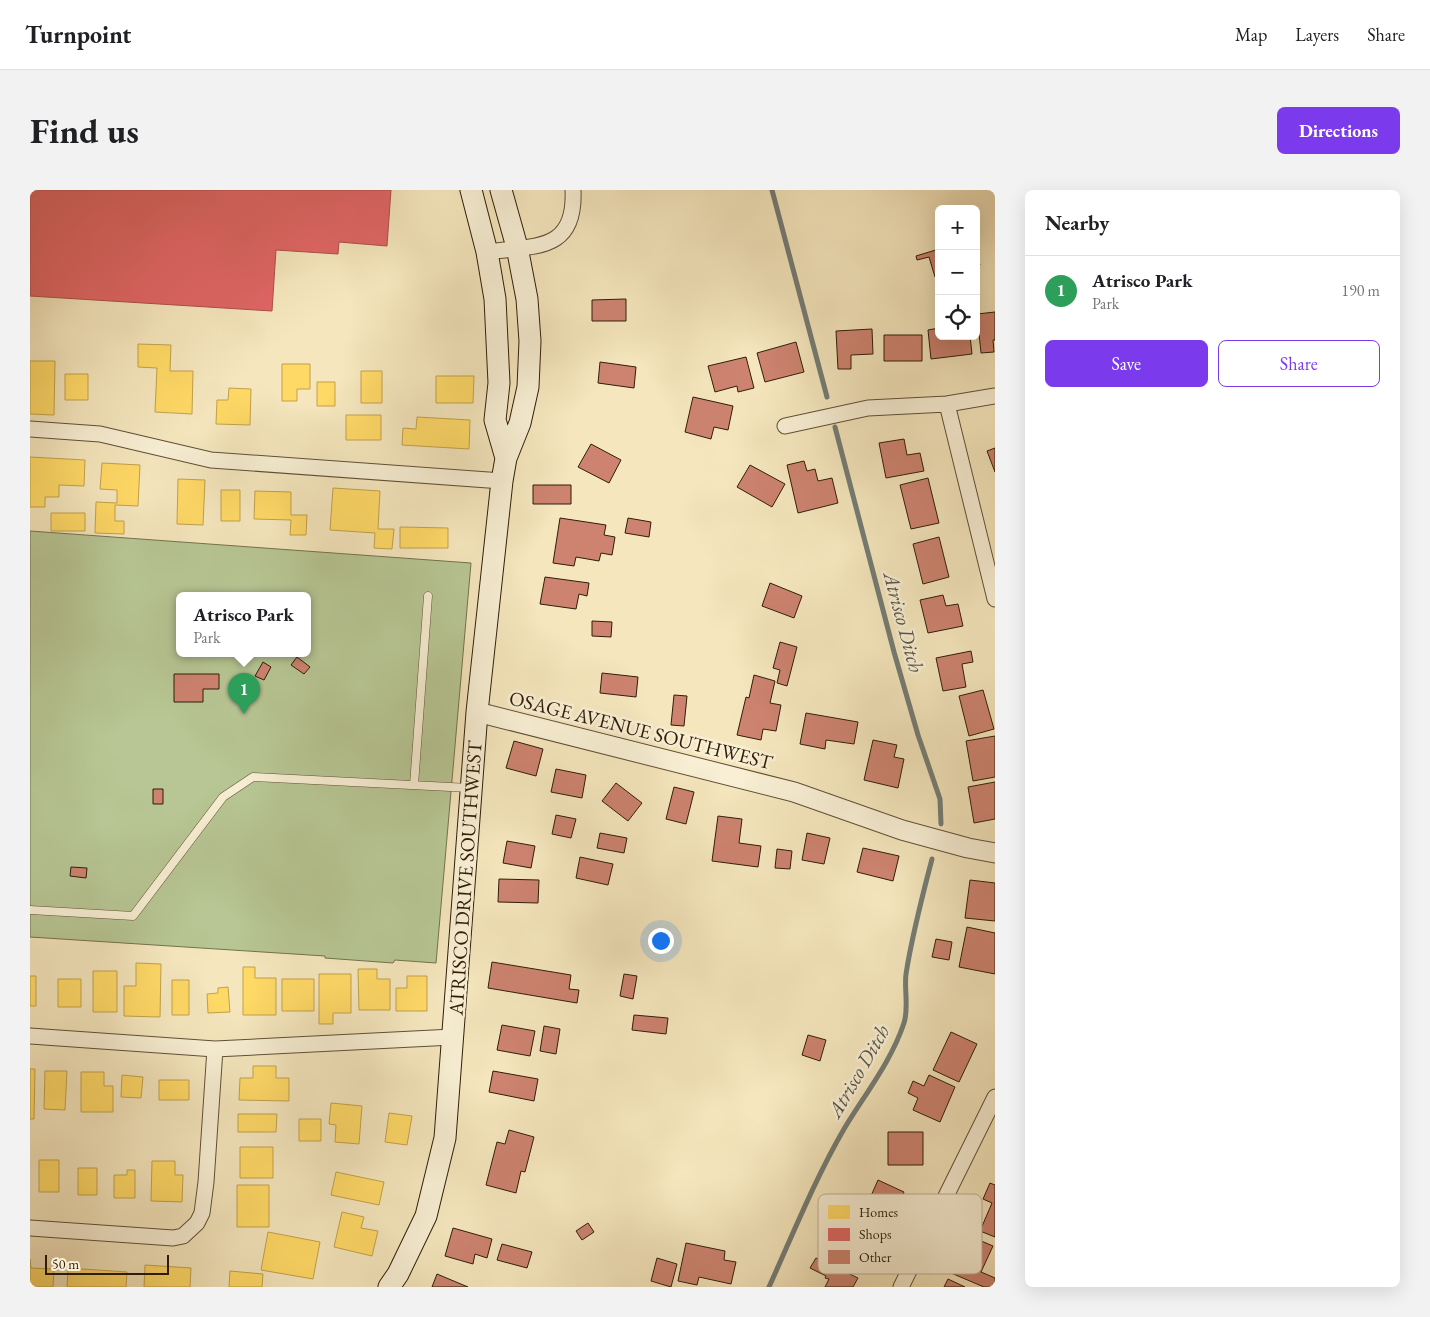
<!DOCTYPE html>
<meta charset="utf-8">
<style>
:root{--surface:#fff;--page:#f2f2f2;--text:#202124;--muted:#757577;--line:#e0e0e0;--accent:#7c3aed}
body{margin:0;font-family:"EB Garamond",serif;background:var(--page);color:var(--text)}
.controls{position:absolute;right:15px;top:15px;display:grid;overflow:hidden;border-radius:8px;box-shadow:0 5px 20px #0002}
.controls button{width:45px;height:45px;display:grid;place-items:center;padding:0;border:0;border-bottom:1px solid var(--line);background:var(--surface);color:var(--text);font:25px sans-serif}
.scale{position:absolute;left:15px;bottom:12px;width:124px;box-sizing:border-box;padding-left:5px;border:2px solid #2f1d09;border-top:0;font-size:14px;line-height:18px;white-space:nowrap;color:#2f1d09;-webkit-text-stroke:4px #f8efd4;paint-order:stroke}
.you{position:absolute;left:630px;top:750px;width:18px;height:18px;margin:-12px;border:4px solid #fff;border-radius:50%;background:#1a73e8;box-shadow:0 0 0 8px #1a73e833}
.badge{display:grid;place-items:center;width:32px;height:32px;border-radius:50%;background:var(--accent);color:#fff;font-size:16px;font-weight:700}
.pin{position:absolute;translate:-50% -41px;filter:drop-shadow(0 1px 2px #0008)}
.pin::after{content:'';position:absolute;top:26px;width:18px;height:15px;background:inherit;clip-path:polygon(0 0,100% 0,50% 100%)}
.popup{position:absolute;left:146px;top:402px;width:135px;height:65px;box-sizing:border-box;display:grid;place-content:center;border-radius:8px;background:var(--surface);filter:drop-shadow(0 1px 4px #0005);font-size:16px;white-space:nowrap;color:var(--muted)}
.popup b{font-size:19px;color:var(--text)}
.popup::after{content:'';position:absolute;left:50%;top:100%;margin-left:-10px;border:10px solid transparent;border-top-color:var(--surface)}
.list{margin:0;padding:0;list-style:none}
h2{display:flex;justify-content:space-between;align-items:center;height:65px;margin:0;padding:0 20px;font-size:21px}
h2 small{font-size:16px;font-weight:400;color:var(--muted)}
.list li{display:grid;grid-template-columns:32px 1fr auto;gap:15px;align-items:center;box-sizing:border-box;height:70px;padding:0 20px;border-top:1px solid var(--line)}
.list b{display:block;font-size:19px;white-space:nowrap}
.list p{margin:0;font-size:16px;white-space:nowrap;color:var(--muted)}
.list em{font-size:16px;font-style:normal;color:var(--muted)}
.actions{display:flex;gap:10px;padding:15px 20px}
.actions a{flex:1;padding:11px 0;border:1px solid var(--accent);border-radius:8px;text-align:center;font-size:18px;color:var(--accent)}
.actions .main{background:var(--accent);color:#fff}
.icon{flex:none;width:28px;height:28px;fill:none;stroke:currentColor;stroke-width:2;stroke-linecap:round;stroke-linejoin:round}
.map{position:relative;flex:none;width:965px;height:1097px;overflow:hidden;border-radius:8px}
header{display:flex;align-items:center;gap:30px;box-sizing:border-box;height:70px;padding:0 25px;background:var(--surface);border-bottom:1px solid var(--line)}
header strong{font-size:24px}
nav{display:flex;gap:28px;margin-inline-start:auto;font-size:18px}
.intro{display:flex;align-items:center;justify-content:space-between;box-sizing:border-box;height:120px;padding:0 30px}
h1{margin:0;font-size:35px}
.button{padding:12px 22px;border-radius:8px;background:var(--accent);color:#fff;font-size:18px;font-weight:700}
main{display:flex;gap:30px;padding:0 30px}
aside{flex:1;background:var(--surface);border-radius:8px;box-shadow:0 5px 20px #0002}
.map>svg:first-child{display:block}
.green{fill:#b7c694;stroke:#73724e;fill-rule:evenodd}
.homes{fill:#ffd966;stroke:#c1a14a}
.shops{fill:#e06666;stroke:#ab504a}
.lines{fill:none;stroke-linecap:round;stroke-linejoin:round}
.stream{stroke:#747c75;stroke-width:5}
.building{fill:#cd8370;stroke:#2f1d09}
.service-casing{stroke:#604f36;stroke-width:9}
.minor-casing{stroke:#604f36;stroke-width:17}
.tertiary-casing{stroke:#604f36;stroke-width:21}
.secondary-casing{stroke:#2f1d09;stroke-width:23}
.service{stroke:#f8efd4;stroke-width:8}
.minor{stroke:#f8efd4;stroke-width:15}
.tertiary{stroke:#f8efd4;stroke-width:19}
.secondary{stroke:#f8efd4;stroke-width:21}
.labels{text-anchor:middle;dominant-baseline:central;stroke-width:5;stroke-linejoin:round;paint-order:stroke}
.street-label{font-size:20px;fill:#2f1d09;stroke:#f8efd4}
.water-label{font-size:21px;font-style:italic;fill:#575548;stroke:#f8efd4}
.key{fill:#f8efd4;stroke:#bcb097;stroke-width:1}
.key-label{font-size:14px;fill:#2f1d09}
</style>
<header>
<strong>Turnpoint</strong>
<nav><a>Map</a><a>Layers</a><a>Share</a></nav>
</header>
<div class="intro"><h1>Find us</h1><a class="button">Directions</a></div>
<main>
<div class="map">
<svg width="965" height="1097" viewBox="0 0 965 1097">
<rect width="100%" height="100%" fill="#f5e6bd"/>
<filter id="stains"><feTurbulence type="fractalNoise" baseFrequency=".004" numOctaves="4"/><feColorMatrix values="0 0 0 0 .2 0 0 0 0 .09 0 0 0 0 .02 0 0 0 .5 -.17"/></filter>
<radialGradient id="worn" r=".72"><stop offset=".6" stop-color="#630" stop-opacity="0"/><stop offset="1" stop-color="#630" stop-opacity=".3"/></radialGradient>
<path class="green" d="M 0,341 L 441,373 L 406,773 L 365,770 L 363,773 L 295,768 L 295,766 L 0,747 ZM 150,405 L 278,405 L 278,463 L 150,463 Z"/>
<path class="homes" d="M 108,154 L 141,155 L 140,181 L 163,181 L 162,224 L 125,222 L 127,178 L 108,177 Z
M 0,171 L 25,171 L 24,225 L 0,224 Z
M 252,174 L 280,174 L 280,199 L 267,199 L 267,211 L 252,211 Z
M 331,181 L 352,181 L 352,213 L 331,213 Z
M 35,184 L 58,184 L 58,210 L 35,210 Z
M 406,186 L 444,186 L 443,213 L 406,213 Z
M 287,192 L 305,192 L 305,216 L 287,216 Z
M 199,198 L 221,199 L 220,235 L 186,234 L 187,210 L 198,210 Z
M 316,225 L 351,225 L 351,250 L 316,250 Z
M 387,227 L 440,230 L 439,259 L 372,255 L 373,238 L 386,239 Z
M 0,267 L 55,270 L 54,296 L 29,295 L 29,307 L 15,307 L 15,317 L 0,317 Z
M 72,273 L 110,275 L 108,316 L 85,315 L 85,331 L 94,331 L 94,344 L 65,343 L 66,312 L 87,313 L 87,300 L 70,299 Z
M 148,289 L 175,290 L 173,335 L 147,334 Z
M 303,298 L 350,301 L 348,339 L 364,339 L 362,359 L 344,358 L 345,343 L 300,340 Z
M 191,300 L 210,300 L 210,331 L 191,331 Z
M 225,301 L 261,302 L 261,325 L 277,325 L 276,345 L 260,345 L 261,330 L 224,329 Z
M 21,323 L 55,323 L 55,341 L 21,341 Z
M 370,337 L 418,338 L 418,358 L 370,358 Z
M 106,773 L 131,774 L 130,827 L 94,826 L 94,796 L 106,796 Z
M 213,777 L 225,777 L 225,788 L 246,788 L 246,825 L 213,825 Z
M 328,779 L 347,779 L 347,789 L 360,789 L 360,820 L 329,820 Z
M 63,781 L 87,781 L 87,822 L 63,822 Z
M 289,784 L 321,784 L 321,823 L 303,823 L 303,834 L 289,834 Z
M 0,786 L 6,786 L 6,816 L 0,816 Z
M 377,786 L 397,786 L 397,821 L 366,821 L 366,798 L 377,798 Z
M 28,789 L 51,789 L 51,817 L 28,817 Z
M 252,789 L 284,789 L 284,821 L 252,821 Z
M 142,790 L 159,790 L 159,825 L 142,825 Z
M 198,797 L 200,822 L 178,823 L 177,804 L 188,803 L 188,798 Z
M 223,876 L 246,876 L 246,888 L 259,888 L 259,911 L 209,910 L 210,888 L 223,888 Z
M 0,879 L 5,879 L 4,929 L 0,929 Z
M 15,881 L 37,881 L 35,920 L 14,919 Z
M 51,882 L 74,882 L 74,896 L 83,896 L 83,922 L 51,922 Z
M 92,885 L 113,887 L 111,908 L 91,907 Z
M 129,890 L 159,890 L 159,910 L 129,910 Z
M 301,913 L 332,916 L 329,954 L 305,952 L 306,935 L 299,934 Z
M 359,923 L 382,926 L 377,955 L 355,952 Z
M 208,924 L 247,924 L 246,942 L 208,942 Z
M 269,929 L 291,929 L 291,951 L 269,951 Z
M 210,957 L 243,957 L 243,988 L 210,988 Z
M 9,970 L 29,970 L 29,1002 L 9,1002 Z
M 122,971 L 145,971 L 145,985 L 153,985 L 152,1012 L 121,1011 Z
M 48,978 L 67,978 L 67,1005 L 48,1005 Z
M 97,980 L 105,980 L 105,1008 L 84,1008 L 84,985 L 97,985 Z
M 306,982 L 354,992 L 349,1015 L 301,1005 Z
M 207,995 L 239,995 L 239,1037 L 207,1037 Z
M 312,1022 L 334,1027 L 331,1038 L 348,1041 L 342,1066 L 304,1057 Z
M 238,1042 L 290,1052 L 283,1089 L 231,1080 Z
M 0,1069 L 1,1078 L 24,1079 L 23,1097 L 0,1097 Z
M 115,1075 L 161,1078 L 160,1097 L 114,1097 Z
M 38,1078 L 97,1082 L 96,1097 L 37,1097 Z
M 200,1081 L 233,1084 L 232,1097 L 199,1097 Z"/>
<path class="shops" d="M 0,0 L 361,0 L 357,56 L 309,52 L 308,64 L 246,60 L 242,121 L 0,106 Z"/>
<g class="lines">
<path class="stream" d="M 742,0 L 797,207
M 805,237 L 864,462 L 888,545 L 910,609 L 911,634
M 739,1097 C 763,1044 785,989 814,939 C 835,904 861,872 874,833 C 879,818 874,799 876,784 C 882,745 892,707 902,669"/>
</g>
<path class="building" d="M 909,59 L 909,86 L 905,87 L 899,67 L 887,70 L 886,66 Z
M 946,61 L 950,75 L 946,76 Z
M 596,109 L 596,131 L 562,131 L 562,110 Z
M 965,122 L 965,150 L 963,150 L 964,162 L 951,163 L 947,124 Z
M 909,138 L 909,146 L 940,146 L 942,164 L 901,169 L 898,140 Z
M 842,139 L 843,164 L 821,165 L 821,179 L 808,179 L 806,141 Z
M 854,145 L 892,145 L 892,171 L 854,171 Z
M 766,152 L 774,182 L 735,192 L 727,163 Z
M 716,167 L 724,198 L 708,202 L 707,196 L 685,202 L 678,176 Z
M 570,172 L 606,177 L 604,198 L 568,193 Z
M 663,207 L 703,216 L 698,240 L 684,237 L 681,249 L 655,242 Z
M 874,249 L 877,265 L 890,263 L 894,281 L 856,288 L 849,253 Z
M 561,254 L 591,270 L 579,293 L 548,277 Z
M 965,258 L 965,282 L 957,261 Z
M 774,271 L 777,281 L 785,279 L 788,291 L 802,288 L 808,313 L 768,323 L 757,275 Z
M 720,275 L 755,294 L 742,317 L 707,297 Z
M 898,288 L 909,333 L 881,339 L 870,295 Z
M 503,295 L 541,295 L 541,314 L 503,314 Z
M 530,328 L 576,335 L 574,345 L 585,347 L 582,365 L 571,363 L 569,371 L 546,367 L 544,376 L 523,373 Z
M 598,328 L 621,332 L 619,347 L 595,343 Z
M 909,347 L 919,387 L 893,394 L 883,354 Z
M 515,387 L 559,393 L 557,406 L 549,404 L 546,419 L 510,414 Z
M 740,393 L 772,406 L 764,428 L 732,416 Z
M 913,405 L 916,416 L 928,414 L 933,436 L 898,443 L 890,410 Z
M 562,431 L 582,432 L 581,447 L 562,446 Z
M 750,452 L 767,457 L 757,496 L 747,493 L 750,480 L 743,478 Z
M 941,461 L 943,472 L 932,474 L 936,497 L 913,501 L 906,468 Z
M 267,467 L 280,477 L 274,484 L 261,475 Z
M 233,472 L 241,477 L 234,490 L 225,486 Z
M 572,483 L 608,487 L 606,507 L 570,503 Z
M 144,484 L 189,484 L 189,499 L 173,499 L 173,512 L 144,512 Z
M 724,485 L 745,491 L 740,513 L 751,515 L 746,541 L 733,539 L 731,550 L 707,545 L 716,507 L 719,508 Z
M 953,500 L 964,539 L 939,546 L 929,506 Z
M 644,505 L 657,506 L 654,536 L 641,535 Z
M 776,523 L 828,532 L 824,554 L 796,550 L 795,559 L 770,554 Z
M 965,546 L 965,587 L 943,591 L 936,551 Z
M 843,550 L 867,555 L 864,567 L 874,569 L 868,598 L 834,590 Z
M 484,551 L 513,559 L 506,586 L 476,578 Z
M 526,579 L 556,585 L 552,608 L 521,602 Z
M 965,592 L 965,629 L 944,633 L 938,597 Z
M 586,593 L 612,613 L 598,631 L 572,611 Z
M 644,597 L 664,602 L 656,634 L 636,629 Z
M 123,599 L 133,599 L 133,614 L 123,614 Z
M 526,625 L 546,629 L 541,648 L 522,644 Z
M 688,626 L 712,629 L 709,653 L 731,656 L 728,677 L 682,671 Z
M 570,643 L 597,648 L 594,663 L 567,658 Z
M 777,643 L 800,648 L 794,674 L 772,670 Z
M 477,651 L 505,656 L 501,678 L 473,673 Z
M 833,658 L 869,666 L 863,691 L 827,682 Z
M 747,659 L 762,661 L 760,679 L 745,678 Z
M 550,667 L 583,674 L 578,695 L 546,688 Z
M 41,677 L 57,678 L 56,688 L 40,686 Z
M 469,689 L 509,690 L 508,713 L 468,712 Z
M 940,690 L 965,693 L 965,731 L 935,728 Z
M 937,737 L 965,743 L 965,784 L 929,777 Z
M 906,749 L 922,752 L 919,770 L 902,767 Z
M 462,772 L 541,785 L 539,799 L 549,800 L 547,813 L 458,798 Z
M 594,784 L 607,786 L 603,809 L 590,806 Z
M 604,825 L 638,828 L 636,844 L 602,840 Z
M 472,835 L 505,841 L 500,866 L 467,860 Z
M 514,836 L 530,839 L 526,864 L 510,861 Z
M 921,842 L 947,854 L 929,892 L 903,880 Z
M 778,845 L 796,850 L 790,871 L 772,865 Z
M 463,881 L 508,889 L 504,911 L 459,902 Z
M 899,885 L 925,897 L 910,932 L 883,920 L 888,908 L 878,903 L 883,891 L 894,896 Z
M 479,940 L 504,947 L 495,982 L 491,981 L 486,1003 L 456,995 L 467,952 L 475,954 Z
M 858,942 L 893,942 L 893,975 L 858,975 Z
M 848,990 L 874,1002 L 859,1035 L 833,1024 Z
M 960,993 L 965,995 L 965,1047 L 950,1041 L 962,1013 L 953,1009 Z
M 800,1012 L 819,1021 L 815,1030 L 826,1035 L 830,1026 L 853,1037 L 835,1078 L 796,1061 L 809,1032 L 794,1026 Z
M 558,1033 L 564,1042 L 552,1050 L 546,1041 Z
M 423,1038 L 462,1049 L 457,1068 L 445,1064 L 443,1074 L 415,1066 Z
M 937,1045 L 963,1056 L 951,1082 L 965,1088 L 965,1097 L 954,1097 L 921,1083 Z
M 656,1053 L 695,1061 L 694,1070 L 706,1072 L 701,1094 L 669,1087 L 667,1095 L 648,1091 Z
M 472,1054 L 502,1062 L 497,1078 L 467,1070 Z
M 627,1068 L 647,1074 L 641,1097 L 621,1091 Z
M 786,1068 L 828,1088 L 823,1097 L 795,1097 L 799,1089 L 795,1088 L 796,1086 L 780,1078 Z
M 407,1084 L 438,1097 L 402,1097 Z
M 918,1089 L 935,1097 L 914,1097 Z"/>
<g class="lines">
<g class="service-casing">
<path id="service" d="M 384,595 L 398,406
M 0,720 L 103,726 L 193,607 L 223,587 L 440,598"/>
</g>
<g class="minor-casing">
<path id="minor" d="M 457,62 C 504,55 546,63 543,0
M 917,214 L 965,409
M 755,236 L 838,218 L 917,214 L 965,206
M 0,239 L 70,244 L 181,270 L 472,291
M 0,846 L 185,859 L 423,847
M 0,1038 L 143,1048 L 153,1046 L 167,1033 L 172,1023 L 176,992 L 185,859
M 871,1097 L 965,907"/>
</g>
<g class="tertiary-casing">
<path id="tertiary" d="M 447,522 L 764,602 L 872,640 L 938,658 L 965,663"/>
</g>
<g class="secondary-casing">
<path id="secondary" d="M 441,0 L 457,62 L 465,109 L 469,193 L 465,230 L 476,268
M 359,1097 L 368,1084 L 396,1026 L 415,948 L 447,522 L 472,291 L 476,268 L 490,233 L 498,197 L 500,151 L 497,109 L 487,57 L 471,0"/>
</g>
<use href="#service" class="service"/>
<use href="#minor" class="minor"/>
<use href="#tertiary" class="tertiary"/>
<use href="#secondary" class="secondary"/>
</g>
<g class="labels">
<g class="street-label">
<text transform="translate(611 540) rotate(14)">OSAGE AVENUE SOUTHWEST</text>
<text transform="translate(435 688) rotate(-86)">ATRISCO DRIVE SOUTHWEST</text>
</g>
<g class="water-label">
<text transform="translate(874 432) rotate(75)">Atrisco Ditch</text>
<text transform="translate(828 881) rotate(-60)">Atrisco Ditch</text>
</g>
</g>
<rect x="788" y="1004" width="164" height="80" rx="8" class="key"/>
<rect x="798" y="1015" width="22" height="14" fill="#ffd966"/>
<rect x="798" y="1038" width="22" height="13" fill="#e06666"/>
<rect x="798" y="1060" width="22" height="14" fill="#cd8370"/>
<g class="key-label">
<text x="829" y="1027">Homes</text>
<text x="829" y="1049">Shops</text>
<text x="829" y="1072">Other</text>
</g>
<rect width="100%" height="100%" filter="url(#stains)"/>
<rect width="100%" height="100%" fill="url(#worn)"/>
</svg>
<div class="controls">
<button>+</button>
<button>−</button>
<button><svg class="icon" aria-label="locate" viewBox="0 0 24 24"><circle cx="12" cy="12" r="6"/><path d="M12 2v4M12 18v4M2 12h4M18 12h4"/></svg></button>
</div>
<div class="scale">50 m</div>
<div class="you"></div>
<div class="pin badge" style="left:214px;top:524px;background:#2e9e5b">1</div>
<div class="popup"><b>Atrisco Park</b>Park</div>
</div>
<aside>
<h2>Nearby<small></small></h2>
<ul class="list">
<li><span class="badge" style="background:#2e9e5b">1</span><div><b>Atrisco Park</b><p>Park</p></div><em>190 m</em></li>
</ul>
<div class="actions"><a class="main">Save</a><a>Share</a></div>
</aside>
</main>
